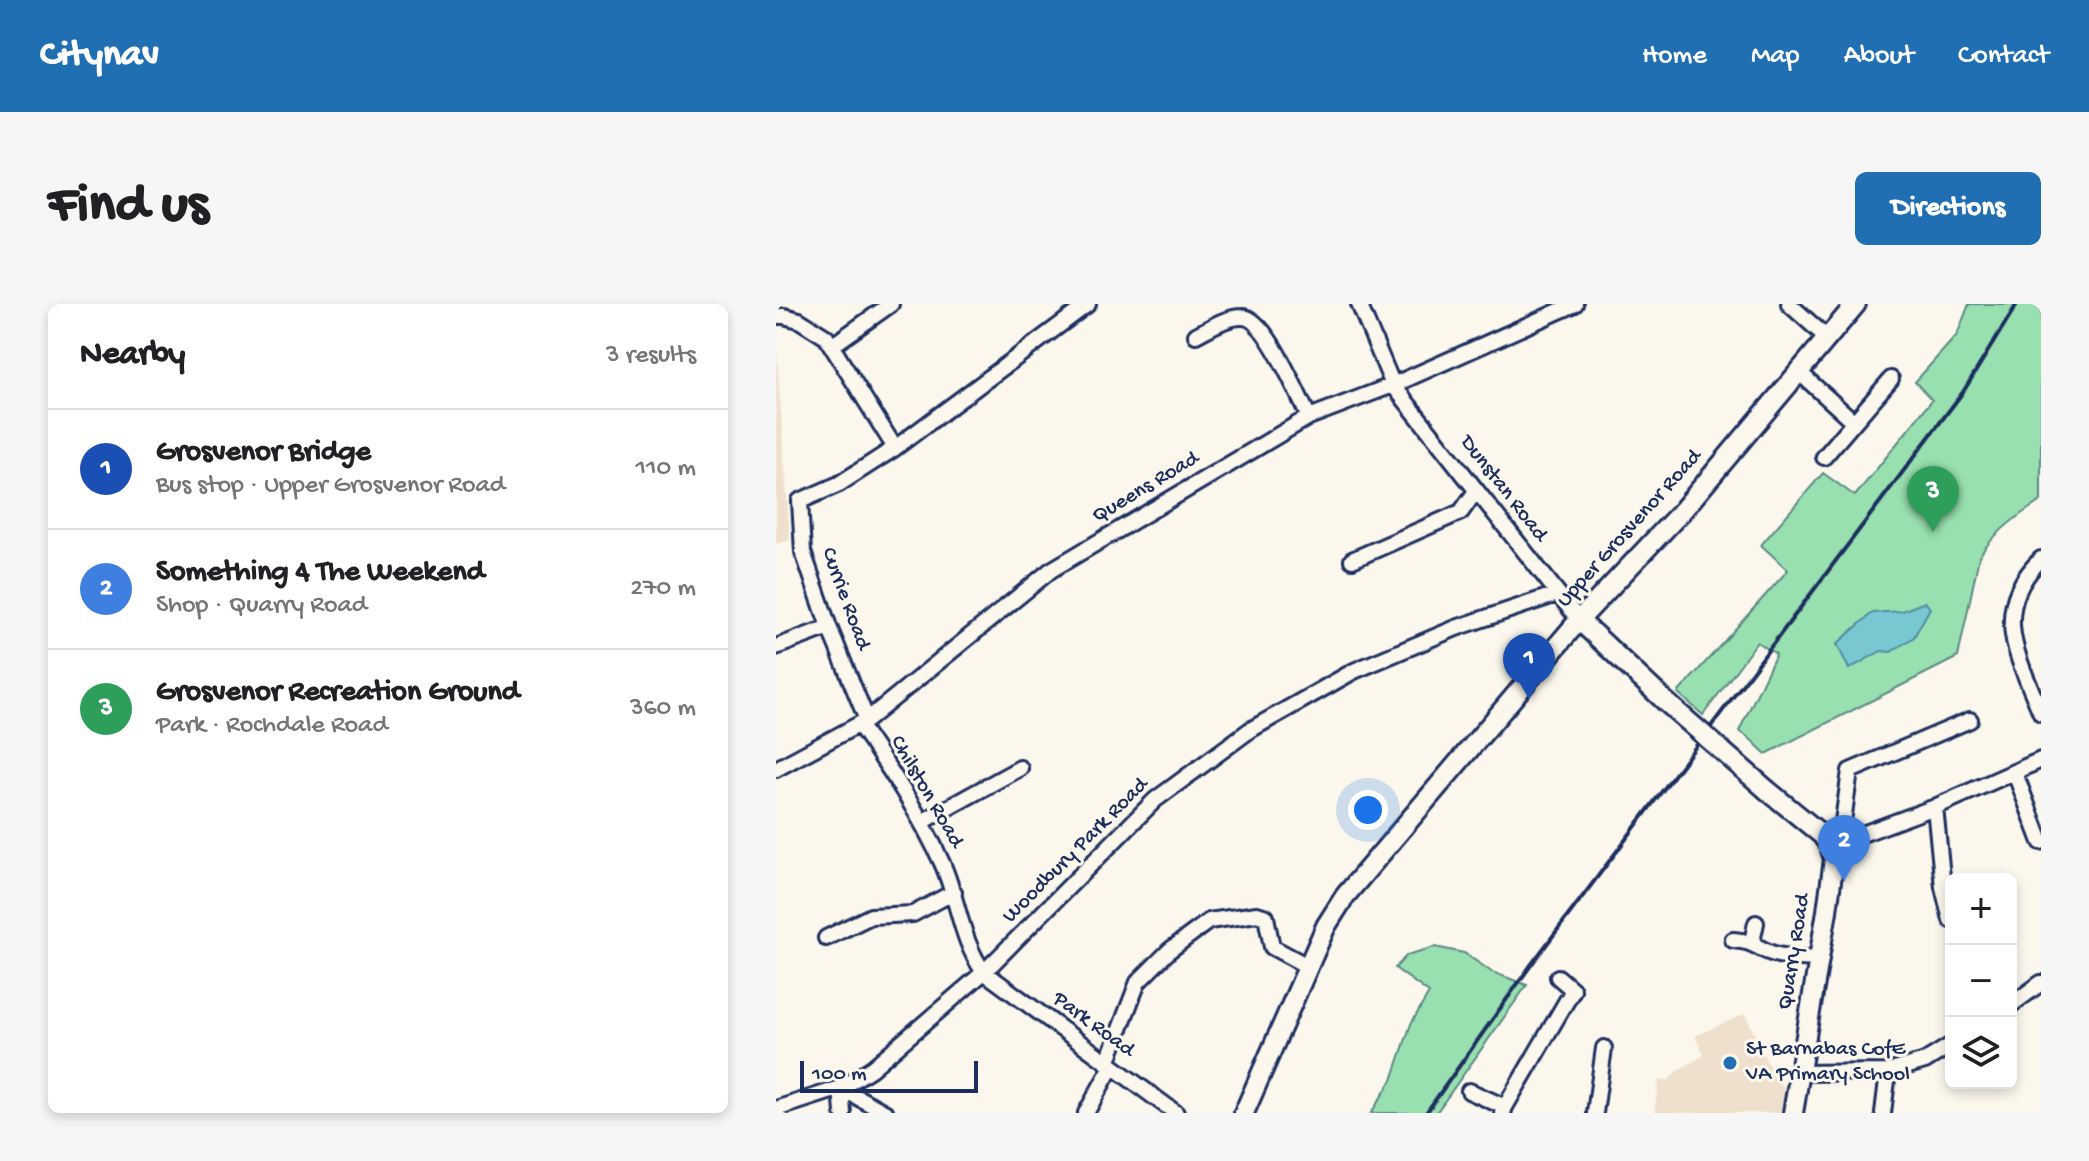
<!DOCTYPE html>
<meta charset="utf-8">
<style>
:root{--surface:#fff;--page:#f6f6f6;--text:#202124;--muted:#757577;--line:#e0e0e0;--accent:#1f6fb2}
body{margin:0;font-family:"Gochi Hand",sans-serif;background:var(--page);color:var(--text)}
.controls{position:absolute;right:24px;bottom:24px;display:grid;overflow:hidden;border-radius:12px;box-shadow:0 4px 12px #0003}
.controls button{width:72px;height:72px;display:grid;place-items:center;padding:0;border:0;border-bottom:2px solid var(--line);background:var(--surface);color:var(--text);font:40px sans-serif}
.scale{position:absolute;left:24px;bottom:20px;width:178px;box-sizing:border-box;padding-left:8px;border:4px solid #1b2f5e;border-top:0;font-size:22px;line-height:28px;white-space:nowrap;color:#1b2f5e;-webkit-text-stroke:6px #fbf7ec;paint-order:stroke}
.you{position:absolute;left:592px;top:506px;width:28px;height:28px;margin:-20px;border:6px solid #fff;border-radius:50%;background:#1a73e8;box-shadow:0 0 0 12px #1a73e833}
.badge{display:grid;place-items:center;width:52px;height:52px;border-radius:50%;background:var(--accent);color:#fff;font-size:26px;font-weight:700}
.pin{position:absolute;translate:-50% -66px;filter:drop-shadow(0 2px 4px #0008)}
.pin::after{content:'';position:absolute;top:42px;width:28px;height:24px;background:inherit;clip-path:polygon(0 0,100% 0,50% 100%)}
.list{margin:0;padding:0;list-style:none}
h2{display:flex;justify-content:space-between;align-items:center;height:104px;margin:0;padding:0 32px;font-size:34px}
h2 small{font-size:26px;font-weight:400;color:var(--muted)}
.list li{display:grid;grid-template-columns:52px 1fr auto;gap:24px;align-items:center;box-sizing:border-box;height:120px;padding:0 32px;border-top:2px solid var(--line)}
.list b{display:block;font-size:30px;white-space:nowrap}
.list p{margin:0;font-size:26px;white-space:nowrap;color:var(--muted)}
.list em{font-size:26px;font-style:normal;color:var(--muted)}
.icon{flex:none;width:44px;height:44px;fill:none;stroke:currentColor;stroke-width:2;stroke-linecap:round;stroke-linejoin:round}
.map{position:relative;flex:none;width:1265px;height:809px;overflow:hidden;border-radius:12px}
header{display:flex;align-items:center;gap:48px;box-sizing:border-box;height:112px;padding:0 40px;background:var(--accent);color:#fff}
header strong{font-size:38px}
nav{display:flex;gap:44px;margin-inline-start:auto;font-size:28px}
.intro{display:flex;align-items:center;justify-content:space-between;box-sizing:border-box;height:192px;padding:0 48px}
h1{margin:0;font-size:56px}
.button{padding:20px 36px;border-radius:12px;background:var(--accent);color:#fff;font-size:28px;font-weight:700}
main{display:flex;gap:48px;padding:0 48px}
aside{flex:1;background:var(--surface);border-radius:12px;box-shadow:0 4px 12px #0003}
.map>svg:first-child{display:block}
.built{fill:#efe0cd}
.green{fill:#98e0af;stroke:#5a8886;stroke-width:2}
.water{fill:#77c8d1;stroke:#528ba3;stroke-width:2}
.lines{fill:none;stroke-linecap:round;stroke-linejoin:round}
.street-casing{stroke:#1b2f5e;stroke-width:20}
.secondary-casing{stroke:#1b2f5e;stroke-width:24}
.street{stroke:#fbf7ec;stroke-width:14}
.secondary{stroke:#fbf7ec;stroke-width:18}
.rail{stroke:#1b2f5e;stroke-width:4}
.secondary-bridge-casing{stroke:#1b2f5e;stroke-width:24;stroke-linecap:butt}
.secondary-bridge{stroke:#fbf7ec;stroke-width:18}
.poi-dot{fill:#1f6fb2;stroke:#fbf7ec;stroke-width:3}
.labels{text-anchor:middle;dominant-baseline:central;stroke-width:6;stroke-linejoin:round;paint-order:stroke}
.street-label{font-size:22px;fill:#1b2f5e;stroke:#fbf7ec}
.poi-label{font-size:22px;fill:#1b2f5e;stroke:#fbf7ec;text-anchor:start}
</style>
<header>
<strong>Citynav</strong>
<nav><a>Home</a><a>Map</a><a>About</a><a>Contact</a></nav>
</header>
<div class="intro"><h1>Find us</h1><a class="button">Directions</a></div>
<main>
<aside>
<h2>Nearby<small>3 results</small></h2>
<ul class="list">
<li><span class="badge" style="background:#1a4fb4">1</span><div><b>Grosvenor Bridge</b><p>Bus stop · Upper Grosvenor Road</p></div><em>110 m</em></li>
<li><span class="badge" style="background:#3f7fe0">2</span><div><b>Something 4 The Weekend</b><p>Shop · Quarry Road</p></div><em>270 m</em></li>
<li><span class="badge" style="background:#2e9e5b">3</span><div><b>Grosvenor Recreation Ground</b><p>Park · Rochdale Road</p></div><em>360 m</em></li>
</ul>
</aside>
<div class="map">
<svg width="1265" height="809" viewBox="0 0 1265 809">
<rect width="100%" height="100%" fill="#fbf7ec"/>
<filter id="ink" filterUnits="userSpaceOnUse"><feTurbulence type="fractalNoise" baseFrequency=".0125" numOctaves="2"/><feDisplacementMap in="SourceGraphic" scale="16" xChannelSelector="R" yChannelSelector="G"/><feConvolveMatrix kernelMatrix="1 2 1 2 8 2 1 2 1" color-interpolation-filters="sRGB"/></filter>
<g filter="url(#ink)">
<path class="built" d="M 0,38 L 14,236 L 0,240 Z
M 969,710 L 1000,777 L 1012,785 L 1008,809 L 878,809 L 883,776 L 893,776 L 901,767 L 928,751 L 919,732 Z"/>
<path class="green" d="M 1193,0 L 1265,0 L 1265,197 C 1242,211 1217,229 1203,253 L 1182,353 L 990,450 C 980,441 975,434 963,427 L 1000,350 L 981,338 L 927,411 L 902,389 L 1012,266 L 985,241 L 1047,169 L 1079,192 L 1156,96 L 1139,78 L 1181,31 Z
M 659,643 L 688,649 L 716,668 L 751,681 L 660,809 L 595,809 L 616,776 L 635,720 L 653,689 L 619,664 L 631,651 Z"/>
<path class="water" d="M 1149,298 L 1154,304 L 1138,333 L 1115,348 L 1105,347 L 1073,365 L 1061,340 L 1096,309 L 1126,307 Z"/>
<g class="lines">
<g class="street-casing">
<path id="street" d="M 583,0 L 617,81 L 803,316
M 1013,0 L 1050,33
M 0,12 L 8,12 L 23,16 L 50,33 L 119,144
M 420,31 C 434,24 450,13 466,13 C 490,12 522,92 533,113
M 57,41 L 115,0
M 1024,69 L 1078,118
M 1048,153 L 1115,75
M 1265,255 C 1213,306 1242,353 1265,409
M 576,256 L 685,208 L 700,187
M 0,343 L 53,323
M 91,416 L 53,323 L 27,248 L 24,197 L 63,180 L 119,144 L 312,0
M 84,422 C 114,465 144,510 166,559 C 182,594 185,638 208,668 L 400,809
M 0,465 L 91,416 L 275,266 L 533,113 L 617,81 L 799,0
M 1239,469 L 1265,538
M 1159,503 L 1167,583 L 1175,616
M 146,518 L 244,464
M 1064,539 L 1074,467 L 1194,416
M 1054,542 L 1159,503 L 1265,456
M 50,634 L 95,612 L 137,610 L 178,588
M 957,636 C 979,638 977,642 995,649 C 1009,654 1027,654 1042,655
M 976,638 L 980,619
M 1235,701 L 1265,679
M 331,759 L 362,678 L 394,646 L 433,617 L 481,610 L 490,613 L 496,643 L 533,663
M 1024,769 L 1112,768 L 1149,757 L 1175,741
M 65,784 L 110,809
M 65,784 L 67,809
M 693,787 L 729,803 L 727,809
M 729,803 L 797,686 L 782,673
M 0,805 L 65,784 L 96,764 L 208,668 L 379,496 L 474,426 L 578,367 L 680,324 L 781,290
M 310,809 L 336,762
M 819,809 L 828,744
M 1107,809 L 1112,768"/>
</g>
<g class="secondary-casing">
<path id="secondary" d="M 803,316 L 890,398
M 991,486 L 1046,531 L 1054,542 L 1058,555 L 1051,607 L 1017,809
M 468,809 L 550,622 L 569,592 L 803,316 L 906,207 L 1080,0"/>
</g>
<use href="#street" class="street"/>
<use href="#secondary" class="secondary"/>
<path class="rail" d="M 650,809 L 755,661 L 1187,88 L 1241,0"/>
<g class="secondary-bridge-casing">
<path id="secondary-bridge" d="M 890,398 L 991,486"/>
</g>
<use href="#secondary-bridge" class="secondary-bridge"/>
</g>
</g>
<circle class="poi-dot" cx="954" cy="759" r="8"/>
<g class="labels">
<g class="street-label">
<text transform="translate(370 184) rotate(-31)">Queens Road</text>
<text transform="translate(727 185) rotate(52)">Dunstan Road</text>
<text transform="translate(854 225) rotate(-48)">Upper Grosvenor Road</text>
<text transform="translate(69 295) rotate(70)">Currie Road</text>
<text transform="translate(150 488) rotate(60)">Chilston Road</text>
<text transform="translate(300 547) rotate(-45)">Woodbury Park Road</text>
<text transform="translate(1019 648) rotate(-81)">Quarry Road</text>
<text transform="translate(317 721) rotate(36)">Park Road</text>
</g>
<g class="poi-label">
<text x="970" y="746">St Barnabas CofE<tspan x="970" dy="25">VA Primary School</tspan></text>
</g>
</g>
</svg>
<div class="controls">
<button>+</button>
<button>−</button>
<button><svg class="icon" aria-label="layers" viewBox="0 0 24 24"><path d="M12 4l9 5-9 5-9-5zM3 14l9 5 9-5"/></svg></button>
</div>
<div class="scale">100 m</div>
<div class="you"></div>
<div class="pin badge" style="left:753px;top:395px;background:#1a4fb4">1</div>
<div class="pin badge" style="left:1068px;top:577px;background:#3f7fe0">2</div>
<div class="pin badge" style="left:1157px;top:228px;background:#2e9e5b">3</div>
</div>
</main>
